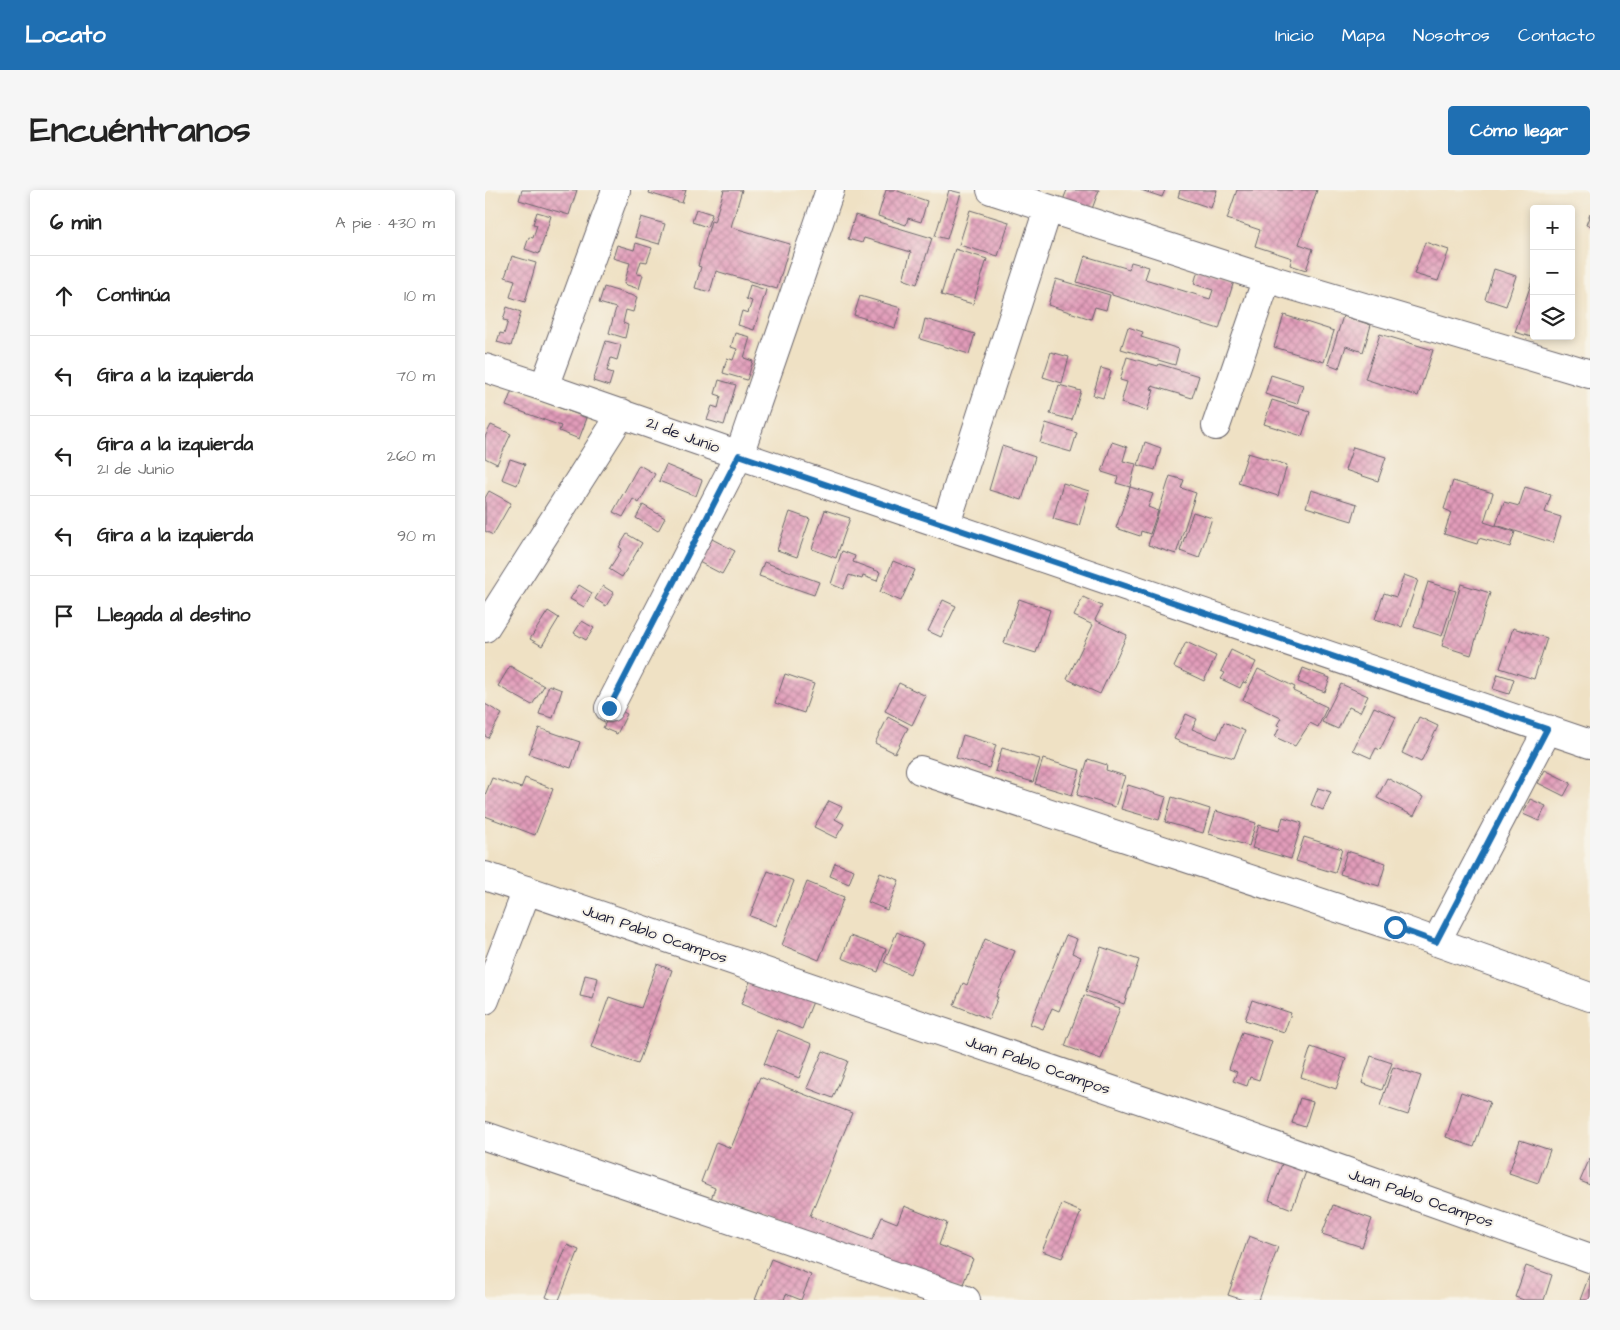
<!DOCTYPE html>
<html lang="es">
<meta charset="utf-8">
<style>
:root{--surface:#fff;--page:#f6f6f6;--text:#222;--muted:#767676;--line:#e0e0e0;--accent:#1f6fb2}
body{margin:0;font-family:"Architects Daughter",sans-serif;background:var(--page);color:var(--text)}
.controls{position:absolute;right:15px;top:15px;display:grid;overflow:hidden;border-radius:5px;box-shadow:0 2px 8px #0003}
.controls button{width:45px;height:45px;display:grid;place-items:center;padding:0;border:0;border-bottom:1px solid var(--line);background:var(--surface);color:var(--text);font:25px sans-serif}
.stop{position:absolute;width:15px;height:15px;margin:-11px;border:4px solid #1f6fb2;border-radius:50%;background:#fff}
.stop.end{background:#1f6fb2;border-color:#fff;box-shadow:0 1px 5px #0008}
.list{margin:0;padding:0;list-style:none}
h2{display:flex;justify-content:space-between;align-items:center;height:65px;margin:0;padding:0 20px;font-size:21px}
h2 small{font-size:16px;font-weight:400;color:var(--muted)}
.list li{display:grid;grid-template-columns:32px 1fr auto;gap:15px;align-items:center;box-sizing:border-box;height:80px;padding:0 20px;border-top:1px solid var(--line)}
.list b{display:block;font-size:19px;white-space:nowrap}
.list p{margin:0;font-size:16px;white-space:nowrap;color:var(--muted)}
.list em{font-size:16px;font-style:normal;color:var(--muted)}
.icon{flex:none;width:28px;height:28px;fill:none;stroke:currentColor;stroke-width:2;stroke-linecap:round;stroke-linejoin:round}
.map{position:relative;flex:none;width:1105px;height:1110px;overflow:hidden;border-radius:5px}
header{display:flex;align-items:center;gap:30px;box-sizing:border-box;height:70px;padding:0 25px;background:var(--accent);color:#fff}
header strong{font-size:24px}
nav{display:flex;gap:28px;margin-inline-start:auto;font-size:18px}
.intro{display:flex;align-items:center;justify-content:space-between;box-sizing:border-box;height:120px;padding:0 30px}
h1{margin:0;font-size:35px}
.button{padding:12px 22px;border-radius:5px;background:var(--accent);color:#fff;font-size:18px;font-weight:700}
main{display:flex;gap:30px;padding:0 30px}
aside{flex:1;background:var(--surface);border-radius:5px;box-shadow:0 2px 8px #0003}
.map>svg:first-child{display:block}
.building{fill:url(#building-cross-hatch)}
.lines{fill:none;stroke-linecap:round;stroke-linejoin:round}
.minor-casing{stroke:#6a656b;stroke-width:30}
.minor{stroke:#fff;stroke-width:28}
.route{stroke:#1f6fb2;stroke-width:6}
.labels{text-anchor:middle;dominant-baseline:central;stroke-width:4;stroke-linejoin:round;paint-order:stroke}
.street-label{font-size:16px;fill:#22223b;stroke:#f7f3e8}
</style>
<header>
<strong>Locato</strong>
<nav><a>Inicio</a><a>Mapa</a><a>Nosotros</a><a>Contacto</a></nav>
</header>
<div class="intro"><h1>Encuéntranos</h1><a class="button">Cómo llegar</a></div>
<main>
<aside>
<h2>6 min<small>A pie · 430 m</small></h2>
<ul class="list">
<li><svg class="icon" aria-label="ahead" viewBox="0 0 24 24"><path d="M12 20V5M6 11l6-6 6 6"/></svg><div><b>Continúa</b></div><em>10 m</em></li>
<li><svg class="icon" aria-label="left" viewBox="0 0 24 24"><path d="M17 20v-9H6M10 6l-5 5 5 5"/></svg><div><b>Gira a la izquierda</b></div><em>70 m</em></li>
<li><svg class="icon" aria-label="left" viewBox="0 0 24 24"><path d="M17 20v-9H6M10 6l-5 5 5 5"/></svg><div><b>Gira a la izquierda</b><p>21 de Junio</p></div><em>260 m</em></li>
<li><svg class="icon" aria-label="left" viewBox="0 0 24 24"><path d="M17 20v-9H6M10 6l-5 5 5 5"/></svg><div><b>Gira a la izquierda</b></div><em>90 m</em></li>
<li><svg class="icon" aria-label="arrive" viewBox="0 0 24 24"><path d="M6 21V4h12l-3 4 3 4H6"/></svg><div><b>Llegada al destino</b></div></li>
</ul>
</aside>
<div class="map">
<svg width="1105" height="1110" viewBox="0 0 1105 1110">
<defs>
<pattern id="building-cross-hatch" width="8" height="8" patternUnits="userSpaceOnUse" patternTransform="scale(1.25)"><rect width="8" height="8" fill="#e29cba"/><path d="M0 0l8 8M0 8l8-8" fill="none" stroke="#b77f98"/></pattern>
</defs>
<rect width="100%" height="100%" fill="#f7f3e8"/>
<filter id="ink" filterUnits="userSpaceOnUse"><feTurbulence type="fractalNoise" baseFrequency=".02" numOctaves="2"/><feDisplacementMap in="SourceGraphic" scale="10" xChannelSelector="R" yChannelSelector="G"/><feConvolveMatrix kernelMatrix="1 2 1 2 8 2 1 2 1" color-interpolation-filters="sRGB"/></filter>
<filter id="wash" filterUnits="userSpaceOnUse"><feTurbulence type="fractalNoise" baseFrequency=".0096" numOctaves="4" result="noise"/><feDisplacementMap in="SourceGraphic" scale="20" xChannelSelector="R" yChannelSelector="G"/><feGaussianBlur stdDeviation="1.12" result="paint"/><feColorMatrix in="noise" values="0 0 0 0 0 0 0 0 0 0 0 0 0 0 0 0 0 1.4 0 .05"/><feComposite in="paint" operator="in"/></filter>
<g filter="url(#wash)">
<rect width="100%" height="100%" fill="#efe1c4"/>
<g id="blocks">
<path class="building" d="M 37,0 L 92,0 L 84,25 L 34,10 Z
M 165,0 L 201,0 L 197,13 L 164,3 Z
M 239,0 L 257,0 L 246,37 L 305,54 L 292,99 L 231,81 L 225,102 L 210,98 L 216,77 L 213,76 L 226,31 L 229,32 Z
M 401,0 L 410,0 L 442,11 L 436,32 L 423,28 L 421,35 L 393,26 Z
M 464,0 L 476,3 L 462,49 L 450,46 Z
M 582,0 L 614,0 L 607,19 L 578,10 Z
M 656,0 L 680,0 L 677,7 Z
M 695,0 L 732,0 L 726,18 L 693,7 Z
M 752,0 L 832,0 L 814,54 L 828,59 L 821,80 L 805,75 L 807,68 L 770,56 L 775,40 L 742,29 Z
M 211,19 L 227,24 L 222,37 L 207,32 Z
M 485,20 L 524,32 L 513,66 L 474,55 Z
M 52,22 L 66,26 L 54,64 L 40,59 L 44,47 L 48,48 L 52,35 L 48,34 Z
M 1105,24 L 1105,36 L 1101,35 Z
M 370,25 L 447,48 L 432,94 L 418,89 L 426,62 L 379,48 L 377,53 L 363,49 Z
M 156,27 L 180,34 L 174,54 L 150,47 Z
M 940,52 L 964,60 L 953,91 L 929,84 Z
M 151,53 L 167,58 L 162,72 L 156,71 L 152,84 L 158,85 L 154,99 L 139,94 L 145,73 L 128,68 L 132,55 L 149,60 Z
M 470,59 L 502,69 L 488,114 L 456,105 Z
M 27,66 L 51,73 L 40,112 L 25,107 L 30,90 L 20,87 Z
M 600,66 L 644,79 L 646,72 L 664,77 L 660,89 L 725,109 L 728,100 L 709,94 L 713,80 L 749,91 L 734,139 L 627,105 L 627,103 L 592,92 Z
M 1009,79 L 1031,86 L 1021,116 L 1000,109 Z
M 1048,88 L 1049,140 L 1046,147 L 1030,142 Z
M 571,89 L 625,105 L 621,120 L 610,117 L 606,129 L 563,115 Z
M 265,95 L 281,100 L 269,140 L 253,135 L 257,121 L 263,123 L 267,111 L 261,109 Z
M 119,97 L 152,107 L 148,122 L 141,120 L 138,133 L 143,135 L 140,148 L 124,143 L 131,118 L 114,113 Z
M 375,106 L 416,118 L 410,138 L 369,125 Z
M 22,117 L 36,122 L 26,156 L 12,152 L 15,143 L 19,144 L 23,131 L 18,130 Z
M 799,125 L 849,141 L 839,172 L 789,157 Z
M 858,126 L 886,135 L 878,162 L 861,156 L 854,178 L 843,174 Z
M 440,129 L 490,144 L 484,164 L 435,149 Z
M 643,137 L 658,142 L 656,147 L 694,159 L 690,175 L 636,159 Z
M 250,143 L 265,147 L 259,168 L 268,171 L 262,190 L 238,183 L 242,168 L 248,170 L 252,159 L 246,157 Z
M 895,144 L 948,160 L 933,206 L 880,189 Z
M 121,151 L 136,155 L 132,170 L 126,168 L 122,181 L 128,183 L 124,196 L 108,191 Z
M 566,162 L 584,167 L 577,193 L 558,187 Z
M 642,167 L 673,176 L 674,174 L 714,186 L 707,208 L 667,196 L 666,199 L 669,200 L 662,221 L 636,213 L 642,192 L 635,190 Z
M 616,178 L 626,181 L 618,208 L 608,205 Z
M 786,185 L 818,195 L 812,214 L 780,204 Z
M 234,190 L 251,195 L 239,235 L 222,230 L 227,216 L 233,218 L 236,206 L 230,204 Z
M 574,195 L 596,201 L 587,230 L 565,224 Z
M 27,200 L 102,228 L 94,249 L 74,241 L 76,236 L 21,216 Z
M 787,210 L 825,222 L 817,246 L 779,234 Z
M 561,233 L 592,243 L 586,262 L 555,253 Z
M 6,235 L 26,244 L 12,274 L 0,268 L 0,247 Z
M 627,252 L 642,257 L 638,271 L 651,274 L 645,297 L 631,293 L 633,287 L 617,282 Z
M 660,252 L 676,258 L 670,280 L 653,275 Z
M 517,256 L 550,267 L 537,310 L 504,300 Z
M 868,257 L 901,267 L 893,291 L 860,280 Z
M 763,263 L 802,275 L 793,306 L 753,293 Z
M 25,269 L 40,274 L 32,295 L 17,289 Z
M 154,275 L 170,284 L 154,313 L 148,309 L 138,327 L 128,322 Z
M 181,275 L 217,290 L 211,306 L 174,291 Z
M 685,286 L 699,290 L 696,298 L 711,303 L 691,364 L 663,355 Z
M 968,291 L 1008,303 L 999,332 L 1030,342 L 1025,357 L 994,348 L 992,354 L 959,344 L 966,322 L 959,319 Z
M 578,293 L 604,301 L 594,336 L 568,329 Z
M 645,297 L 668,304 L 663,317 L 673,321 L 665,344 L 656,341 L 655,346 L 631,338 Z
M 1040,297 L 1066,305 L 1060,322 L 1076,327 L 1068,353 L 1011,335 L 1019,312 L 1034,316 Z
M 826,300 L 872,314 L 867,331 L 821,317 Z
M 4,301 L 26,313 L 8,345 L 0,341 L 0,308 Z
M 158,315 L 180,328 L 173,341 L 151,328 Z
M 340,320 L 365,328 L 351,368 L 327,359 Z
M 305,322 L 325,329 L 312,367 L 292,360 Z
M 708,322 L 727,328 L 714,368 L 695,361 Z
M 142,344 L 157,353 L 137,387 L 124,379 L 137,359 L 134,357 Z
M 225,348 L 250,361 L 237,384 L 212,371 Z
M 357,361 L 370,366 L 368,372 L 395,382 L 392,391 L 378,386 L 377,389 L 364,385 L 358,399 L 346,394 Z
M 408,371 L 430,380 L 416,411 L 395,402 Z
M 279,372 L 334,392 L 329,405 L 274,386 Z
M 919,385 L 933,390 L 917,437 L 890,429 L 899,403 L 911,407 Z
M 943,392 L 971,401 L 957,446 L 929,437 Z
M 976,394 L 1005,403 L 986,465 L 957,456 Z
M 94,395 L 107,403 L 99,417 L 85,409 Z
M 118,396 L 129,403 L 121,416 L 110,409 Z
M 598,407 L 617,416 L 610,430 L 642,445 L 615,504 L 582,489 L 608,435 L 589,426 Z
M 534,409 L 565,420 L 551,463 L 519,453 Z
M 458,410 L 471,416 L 456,447 L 443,441 Z
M 63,421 L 74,428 L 57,456 L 45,449 Z
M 97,431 L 109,438 L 101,450 L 89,443 Z
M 1028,438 L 1062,448 L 1049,489 L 1015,478 Z
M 701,452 L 731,466 L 719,491 L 689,477 Z
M 746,460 L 771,472 L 761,493 L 758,492 L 755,498 L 736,489 L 740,483 L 736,481 Z
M 25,476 L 59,496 L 47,515 L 13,496 Z
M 818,478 L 845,488 L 840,502 L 813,492 Z
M 773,479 L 810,497 L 808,501 L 842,517 L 833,537 L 825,533 L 810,556 L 790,547 L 795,536 L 792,535 L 796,528 L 758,510 Z
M 300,484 L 329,494 L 319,523 L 290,513 Z
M 1013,484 L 1029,489 L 1024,504 L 1008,499 Z
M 414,493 L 441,506 L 427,535 L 400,521 Z
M 856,494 L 883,506 L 875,522 L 864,517 L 853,539 L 837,532 Z
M 64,495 L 77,500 L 68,528 L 54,524 Z
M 0,514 L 17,524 L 3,548 L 0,546 Z
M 128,517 L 142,524 L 132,544 L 118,538 Z
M 889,517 L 911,527 L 895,560 L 891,558 L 886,568 L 868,560 Z
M 701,524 L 712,529 L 707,539 L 732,549 L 739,532 L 760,541 L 749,568 L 700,554 L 689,549 Z
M 403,527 L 423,538 L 410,563 L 390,553 Z
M 934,527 L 953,536 L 936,572 L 917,563 Z
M 54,538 L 95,552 L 86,578 L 44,564 Z
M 478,545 L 511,555 L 504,578 L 471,568 Z
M 517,558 L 555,569 L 548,592 L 510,581 Z
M 558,569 L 595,580 L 587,605 L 550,594 Z
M 603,569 L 622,575 L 621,580 L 640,586 L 630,617 L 592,605 Z
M 1060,580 L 1086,593 L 1079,606 L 1053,593 Z
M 7,588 L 36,598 L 40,588 L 68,599 L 50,645 L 0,626 L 0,605 Z
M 902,588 L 938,607 L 929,626 L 892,608 Z
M 643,595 L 681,607 L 674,630 L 636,619 Z
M 833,598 L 846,602 L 838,620 L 826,615 Z
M 687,607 L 725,619 L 718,643 L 680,632 Z
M 1045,609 L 1061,616 L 1054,631 L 1038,624 Z
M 344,611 L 357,617 L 350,629 L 359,634 L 351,648 L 329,637 Z
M 731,621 L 771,633 L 764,656 L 724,644 Z
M 798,627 L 817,633 L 806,669 L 767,658 L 774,635 L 794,641 Z
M 819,647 L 857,659 L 850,683 L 811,671 Z
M 862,661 L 901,673 L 894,696 L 855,684 Z
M 350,673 L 369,680 L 364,694 L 345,686 Z
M 283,681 L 309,691 L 291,736 L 265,726 Z
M 395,683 L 414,690 L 402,720 L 383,712 Z
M 322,692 L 359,707 L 334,770 L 297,755 Z
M 412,742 L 438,754 L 425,784 L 399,772 Z
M 581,745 L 592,749 L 587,763 L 596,767 L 574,821 L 567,818 L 558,839 L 545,834 Z
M 365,746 L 401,759 L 393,782 L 357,768 Z
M 500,749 L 530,761 L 511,807 L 513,807 L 504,829 L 469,815 L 478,793 L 482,795 Z
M 616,757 L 654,770 L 639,814 L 601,801 Z
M 172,774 L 187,780 L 153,874 L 106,857 L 124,807 L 156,818 Z
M 268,784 L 329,809 L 317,839 L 256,814 Z
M 100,785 L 113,788 L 108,809 L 95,806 Z
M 599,805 L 635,818 L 616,869 L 580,856 Z
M 767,810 L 806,823 L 799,843 L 760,830 Z
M 293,840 L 327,854 L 314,888 L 279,874 Z
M 757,842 L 787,851 L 774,890 L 765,887 L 762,896 L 748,891 L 752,882 L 744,879 Z
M 826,857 L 861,869 L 851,899 L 816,887 Z
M 338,861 L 363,871 L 348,908 L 322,898 Z
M 886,866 L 907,873 L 897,900 L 877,893 Z
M 908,877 L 936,886 L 923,925 L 895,916 Z
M 275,887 L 367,923 L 325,1026 L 387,1050 L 397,1027 L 412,1033 L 419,1016 L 462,1033 L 454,1055 L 488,1069 L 476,1099 L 226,1009 L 230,998 L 216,992 L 231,952 L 246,958 Z
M 976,902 L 1005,912 L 989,957 L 961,947 Z
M 815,908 L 828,912 L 820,937 L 807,933 Z
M 1035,950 L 1065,960 L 1053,993 L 1024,983 Z
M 1105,968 L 1105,995 L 1095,991 Z
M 798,971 L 822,979 L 807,1019 L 784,1010 Z
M 577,1014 L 596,1022 L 577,1068 L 557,1061 Z
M 848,1015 L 887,1029 L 877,1057 L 837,1044 Z
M 764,1046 L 793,1057 L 774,1110 L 758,1110 L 743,1105 Z
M 82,1055 L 94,1060 L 74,1110 L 67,1110 L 61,1107 Z
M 286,1069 L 326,1085 L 316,1110 L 301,1104 L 299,1110 L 270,1110 Z
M 1041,1076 L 1067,1085 L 1059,1110 L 1039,1110 L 1030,1107 Z
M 1105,1084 L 1105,1110 L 1095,1110 L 1105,1083 Z"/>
</g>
</g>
<g filter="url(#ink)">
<use href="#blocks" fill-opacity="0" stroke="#6a656b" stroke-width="1"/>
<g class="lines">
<g class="minor-casing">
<path id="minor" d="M 506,0 L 764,83 L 1105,184
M 0,178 L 59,197 L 254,265 L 1105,554
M 59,197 L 131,0
M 731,236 L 782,88
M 461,334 L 563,19
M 0,438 L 137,223
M 124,518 L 254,265 L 345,0
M 435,580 L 910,737 L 1105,807
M 0,686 L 753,943 L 1105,1068
M 951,752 L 1063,539
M 0,810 L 42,700
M 0,946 L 481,1110"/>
</g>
<use href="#minor" class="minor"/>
</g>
</g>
<g class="lines" filter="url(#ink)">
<path class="route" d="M 124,518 L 254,265 L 1062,539 L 951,752 L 910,737"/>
</g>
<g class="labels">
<g class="street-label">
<text transform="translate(198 245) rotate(20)">21 de Junio</text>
<text transform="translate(170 744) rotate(19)">Juan Pablo Ocampos</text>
<text transform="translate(553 875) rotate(19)">Juan Pablo Ocampos</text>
<text transform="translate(936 1008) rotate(19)">Juan Pablo Ocampos</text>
</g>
</g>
</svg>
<div class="controls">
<button>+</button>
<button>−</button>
<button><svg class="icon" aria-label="layers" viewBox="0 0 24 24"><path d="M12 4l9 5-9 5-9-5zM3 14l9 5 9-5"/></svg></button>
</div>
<div class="stop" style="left:910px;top:737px"></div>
<div class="stop end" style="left:124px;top:518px"></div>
</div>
</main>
